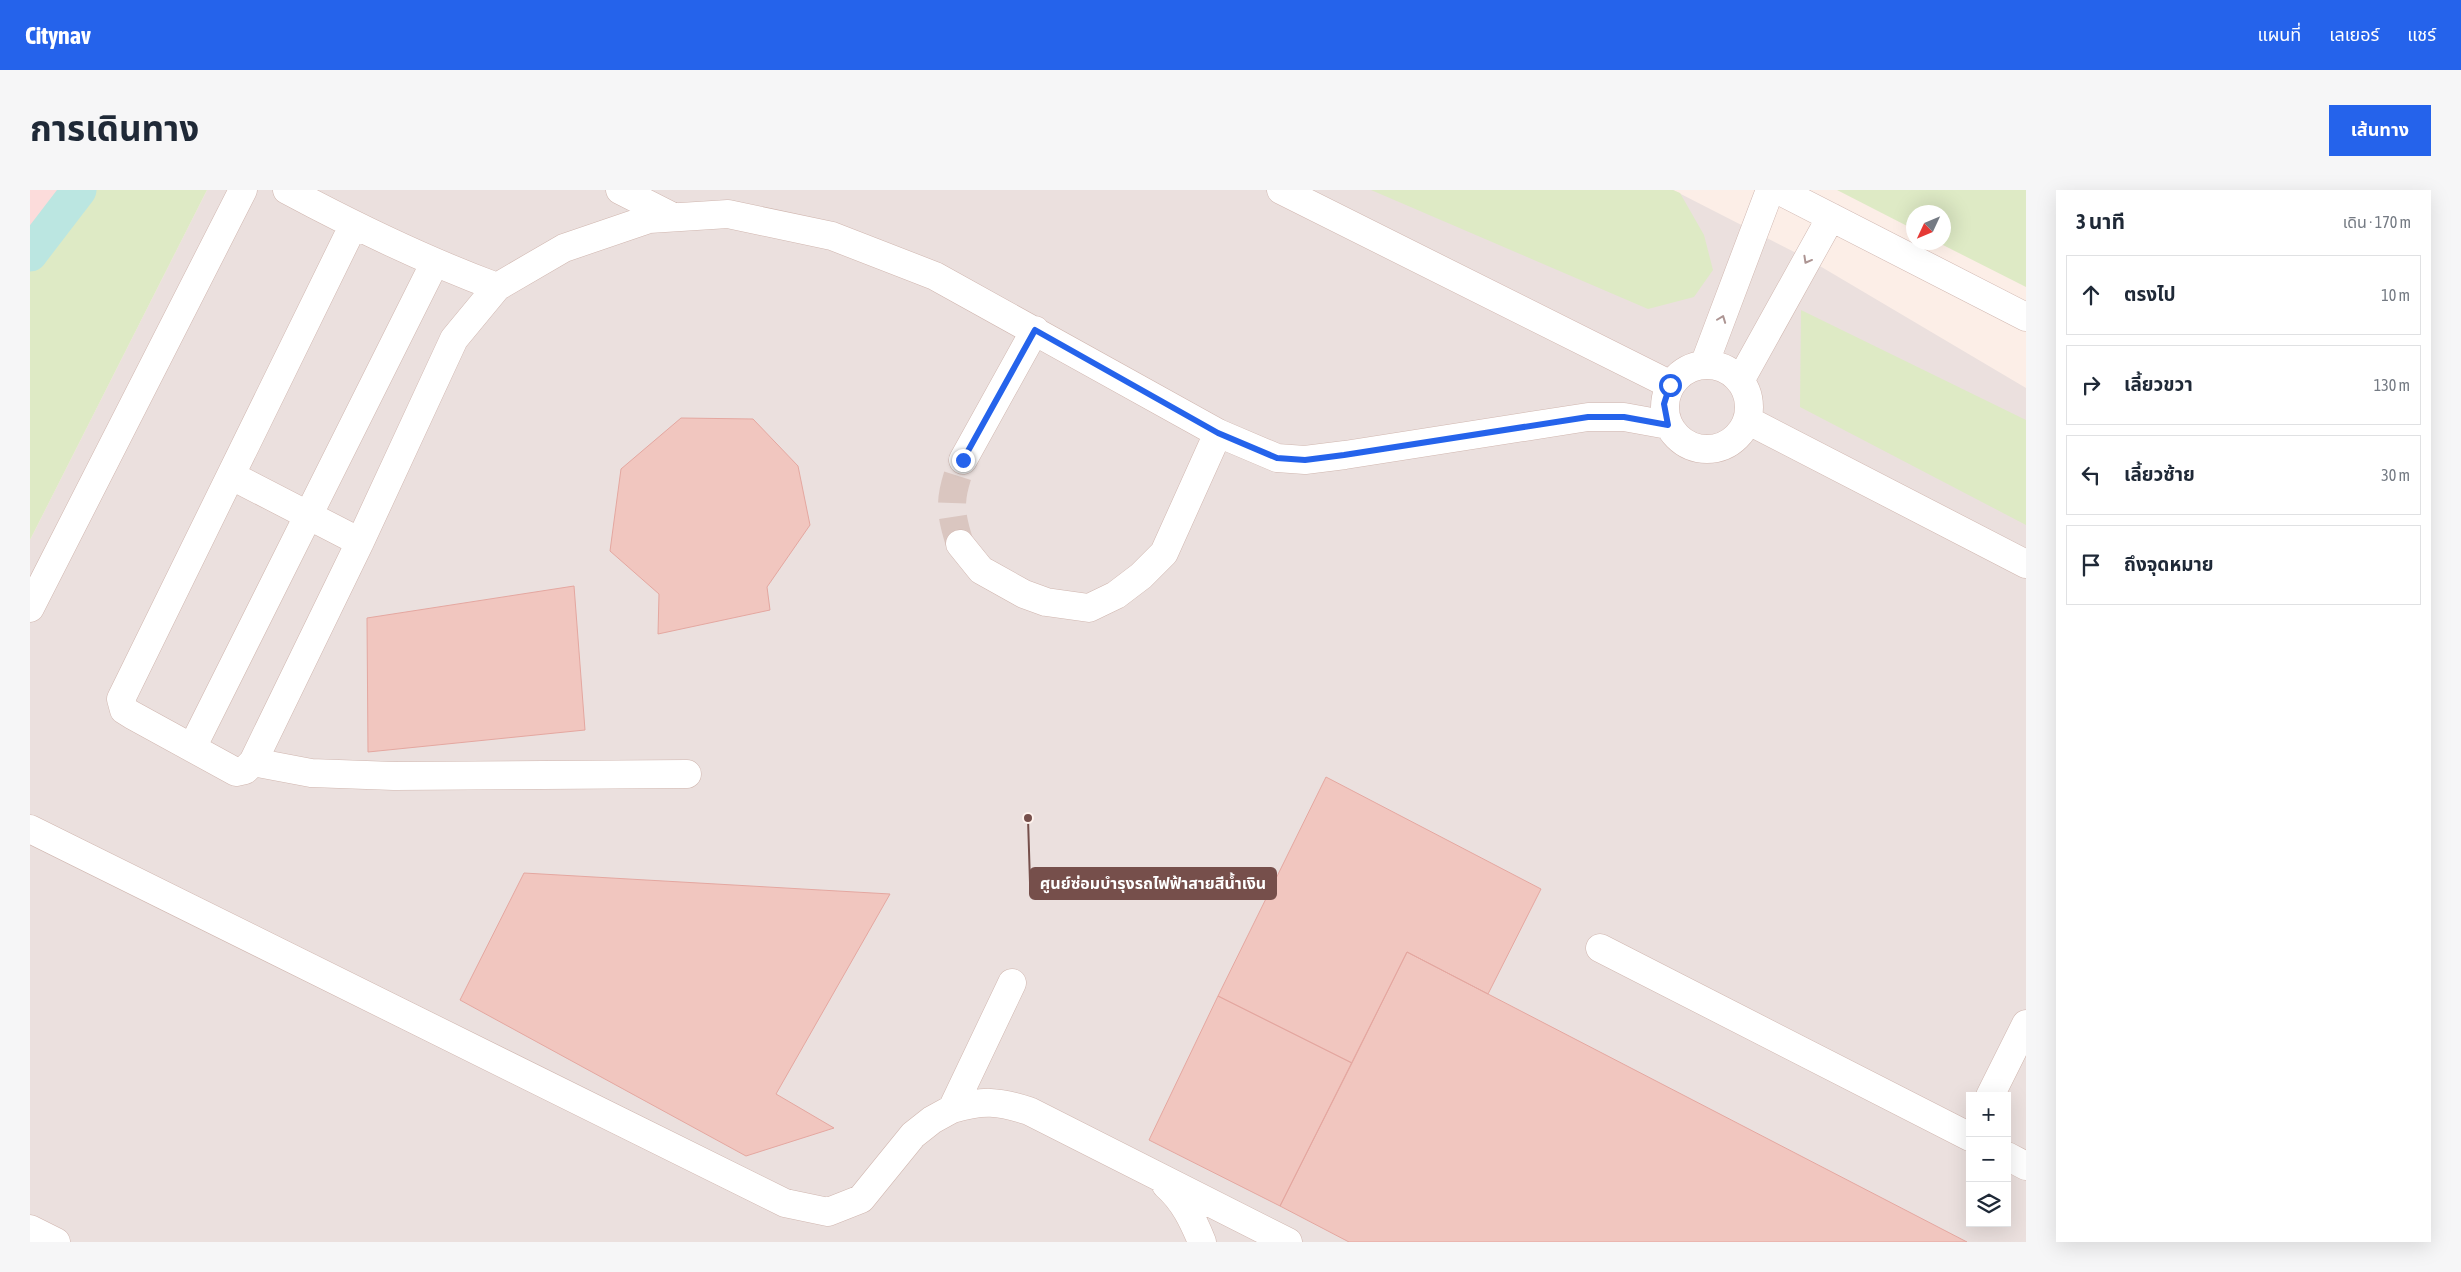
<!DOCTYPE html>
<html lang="th">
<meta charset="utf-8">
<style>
:root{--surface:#fff;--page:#f6f6f7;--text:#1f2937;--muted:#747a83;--line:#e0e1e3;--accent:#2563eb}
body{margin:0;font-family:"Asap Condensed","Noto Sans Thai",sans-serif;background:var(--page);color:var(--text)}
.controls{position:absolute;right:15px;bottom:15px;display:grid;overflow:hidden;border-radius:0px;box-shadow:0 5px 20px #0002}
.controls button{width:45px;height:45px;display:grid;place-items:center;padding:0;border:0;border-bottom:1px solid var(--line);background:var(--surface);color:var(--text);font:25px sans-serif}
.compass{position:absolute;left:1876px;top:15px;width:45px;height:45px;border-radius:50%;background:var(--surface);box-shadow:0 5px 20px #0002;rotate:226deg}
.stop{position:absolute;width:15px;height:15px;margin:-11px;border:4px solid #2563eb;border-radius:50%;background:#fff}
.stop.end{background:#2563eb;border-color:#fff;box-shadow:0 1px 5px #0008}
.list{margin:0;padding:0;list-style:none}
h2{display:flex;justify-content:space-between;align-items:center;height:65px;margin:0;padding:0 20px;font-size:21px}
h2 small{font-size:16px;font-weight:400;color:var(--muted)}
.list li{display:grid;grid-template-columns:32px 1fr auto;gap:15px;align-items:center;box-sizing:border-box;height:80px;margin:0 10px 10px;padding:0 10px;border:1px solid var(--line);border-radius:0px}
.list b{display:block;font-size:19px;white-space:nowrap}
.list em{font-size:16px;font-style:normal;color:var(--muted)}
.icon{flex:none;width:28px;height:28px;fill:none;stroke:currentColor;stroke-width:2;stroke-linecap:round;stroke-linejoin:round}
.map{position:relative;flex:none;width:1996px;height:1052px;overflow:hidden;border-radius:0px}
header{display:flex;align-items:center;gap:30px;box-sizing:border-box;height:70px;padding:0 25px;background:var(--accent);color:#fff}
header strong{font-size:24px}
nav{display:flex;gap:28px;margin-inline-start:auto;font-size:18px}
.intro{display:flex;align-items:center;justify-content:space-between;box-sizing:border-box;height:120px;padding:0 30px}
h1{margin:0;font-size:35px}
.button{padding:12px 22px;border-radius:0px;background:var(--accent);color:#fff;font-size:18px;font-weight:700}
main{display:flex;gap:30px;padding:0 30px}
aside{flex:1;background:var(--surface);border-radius:0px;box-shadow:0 5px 20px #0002}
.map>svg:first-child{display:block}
.commercial{fill:#fcdcdb}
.industrial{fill:#ebe0de;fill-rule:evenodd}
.green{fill:#deeac5}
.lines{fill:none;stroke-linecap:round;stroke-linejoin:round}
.canal{stroke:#bbe6e1;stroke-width:35}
.building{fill:#f1c6bf;stroke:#e4a7a0}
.minor-tunnel{stroke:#dac6c0;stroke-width:28;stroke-dasharray:28 14;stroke-linecap:butt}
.minor-casing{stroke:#d0b6af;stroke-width:29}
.minor{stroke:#fff;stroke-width:28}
.oneway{stroke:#ad9593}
.route{stroke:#2563eb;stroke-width:6}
.leader{fill:none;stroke:#764f4b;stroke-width:2}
.callout-dot{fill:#764f4b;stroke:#fff3ee;stroke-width:2}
.callout{fill:#764f4b;stroke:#764f4b;stroke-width:2}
.callout-label{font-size:16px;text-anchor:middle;font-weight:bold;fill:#fff}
</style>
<header>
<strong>Citynav</strong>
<nav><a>แผนที่</a><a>เลเยอร์</a><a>แชร์</a></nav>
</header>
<div class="intro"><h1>การเดินทาง</h1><a class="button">เส้นทาง</a></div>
<main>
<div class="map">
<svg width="1996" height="1052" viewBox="0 0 1996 1052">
<rect width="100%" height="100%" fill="#fceee7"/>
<path class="commercial" d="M 0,0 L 28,0 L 0,37 Z"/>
<path class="industrial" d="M 177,0 L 1643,0 L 1778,69 L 1996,198 L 1996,1052 L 0,1052 L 0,350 ZM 1940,906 L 1977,906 L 1977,1033 L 1940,1033 Z"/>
<path class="green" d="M 28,0 L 177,0 L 0,350 L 0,37 Z
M 1341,0 L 1643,0 L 1650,3 L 1674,45 L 1683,80 L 1664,107 L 1618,119 Z
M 1807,0 L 1996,0 L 1996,97 L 1909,53 L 1914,52 L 1914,22 L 1884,22 L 1883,39 Z
M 1771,120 L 1996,230 L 1996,335 L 1770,217 Z"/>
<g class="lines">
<path class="canal" d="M 0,64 L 49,0"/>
</g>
<path class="building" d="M 651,228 L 723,229 L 768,276 L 780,335 L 737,397 L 740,420 L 628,444 L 629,404 L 580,361 L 591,279 Z
M 544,396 L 555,540 L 338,562 L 337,428 Z
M 1296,587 L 1511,699 L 1458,804 L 1377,762 L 1322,873 L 1188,806 Z
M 494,683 L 860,704 L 746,904 L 804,938 L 716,966 L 430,810 Z
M 1377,762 L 1458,804 L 1937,1052 L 1319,1052 L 1250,1016 Z
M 1188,806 L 1322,873 L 1250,1016 L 1119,950 Z"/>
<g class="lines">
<path class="minor-tunnel" d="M 930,354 C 918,317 920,306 933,270"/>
<g class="minor-casing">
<path id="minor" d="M 257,0 C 326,37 394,70 467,97
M 590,0 L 643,27
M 1251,0 L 1641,195
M 1748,0 L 1996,127
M 323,36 L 91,509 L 94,520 L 102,525 L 206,582 L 215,580 L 223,572 L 330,352 L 424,149 L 467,97 L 534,58 L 619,29 L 698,24 L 802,46 L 905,86 L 1188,243 L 1247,268 L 1275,270 L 1315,265 L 1558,227 L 1594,227 L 1638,235
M 1674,175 L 1740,0
M1635 217a42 42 0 1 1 84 0a42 42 0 1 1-84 0Z
M 1710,191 L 1801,27
M 1717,230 L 1996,374
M 933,270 L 1005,140
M 202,286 L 330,352
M 930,354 L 951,380 L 994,404 L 1016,412 L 1059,418 L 1086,405 L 1111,386 L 1134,363 L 1188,243
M 0,418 L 213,0
M 162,558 L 404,74
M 223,572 L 281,583 L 364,586 L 657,584
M 0,639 L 755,1013 L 798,1022 L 831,1009 L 883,945 L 902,930 L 922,919 L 982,793
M 1570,758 L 1940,947
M 1960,906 L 1996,834
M 922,919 C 953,910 968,911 999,921 L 1258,1052
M 1977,966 L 1996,976
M 1136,995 C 1154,1011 1163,1030 1172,1052
M 0,1039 L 26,1052"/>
</g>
<use href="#minor" class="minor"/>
</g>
<defs><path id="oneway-chevron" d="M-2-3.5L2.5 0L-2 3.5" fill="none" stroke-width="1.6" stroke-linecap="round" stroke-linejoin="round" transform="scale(1.25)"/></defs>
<g class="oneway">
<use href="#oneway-chevron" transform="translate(1777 70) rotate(119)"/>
<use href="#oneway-chevron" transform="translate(1692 129) rotate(-69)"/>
</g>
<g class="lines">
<path class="route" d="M 933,270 L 1005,140 L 1188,243 L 1247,268 L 1275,270 L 1314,265 L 1558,227 L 1594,227 L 1638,235 L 1634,214 L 1640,195"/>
</g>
<path class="leader" d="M998 628L1000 693"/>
<circle class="callout-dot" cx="998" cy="628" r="5"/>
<rect class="callout" x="1000" y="678" width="246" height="31" rx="5"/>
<g class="callout-label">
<text x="1123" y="699">ศูนย์ซ่อมบำรุงรถไฟฟ้าสายสีน้ำเงิน</text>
</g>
</svg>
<div class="controls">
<button>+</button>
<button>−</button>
<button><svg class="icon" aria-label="layers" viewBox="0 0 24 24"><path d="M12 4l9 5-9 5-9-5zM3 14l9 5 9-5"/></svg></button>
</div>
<svg class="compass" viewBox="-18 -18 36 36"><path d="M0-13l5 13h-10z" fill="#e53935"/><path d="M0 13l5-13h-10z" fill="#747a83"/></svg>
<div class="stop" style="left:1640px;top:195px"></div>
<div class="stop end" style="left:933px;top:270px"></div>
</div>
<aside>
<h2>3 นาที<small>เดิน · 170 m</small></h2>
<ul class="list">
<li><svg class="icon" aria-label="ahead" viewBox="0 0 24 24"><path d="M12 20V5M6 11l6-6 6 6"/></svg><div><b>ตรงไป</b></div><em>10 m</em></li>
<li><svg class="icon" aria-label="right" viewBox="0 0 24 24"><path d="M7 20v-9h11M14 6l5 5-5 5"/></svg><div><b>เลี้ยวขวา</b></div><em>130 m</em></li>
<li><svg class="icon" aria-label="left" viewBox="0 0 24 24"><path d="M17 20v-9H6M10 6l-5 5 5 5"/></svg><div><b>เลี้ยวซ้าย</b></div><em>30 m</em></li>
<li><svg class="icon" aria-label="arrive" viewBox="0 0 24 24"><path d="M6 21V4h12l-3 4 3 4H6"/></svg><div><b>ถึงจุดหมาย</b></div></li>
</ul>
</aside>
</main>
